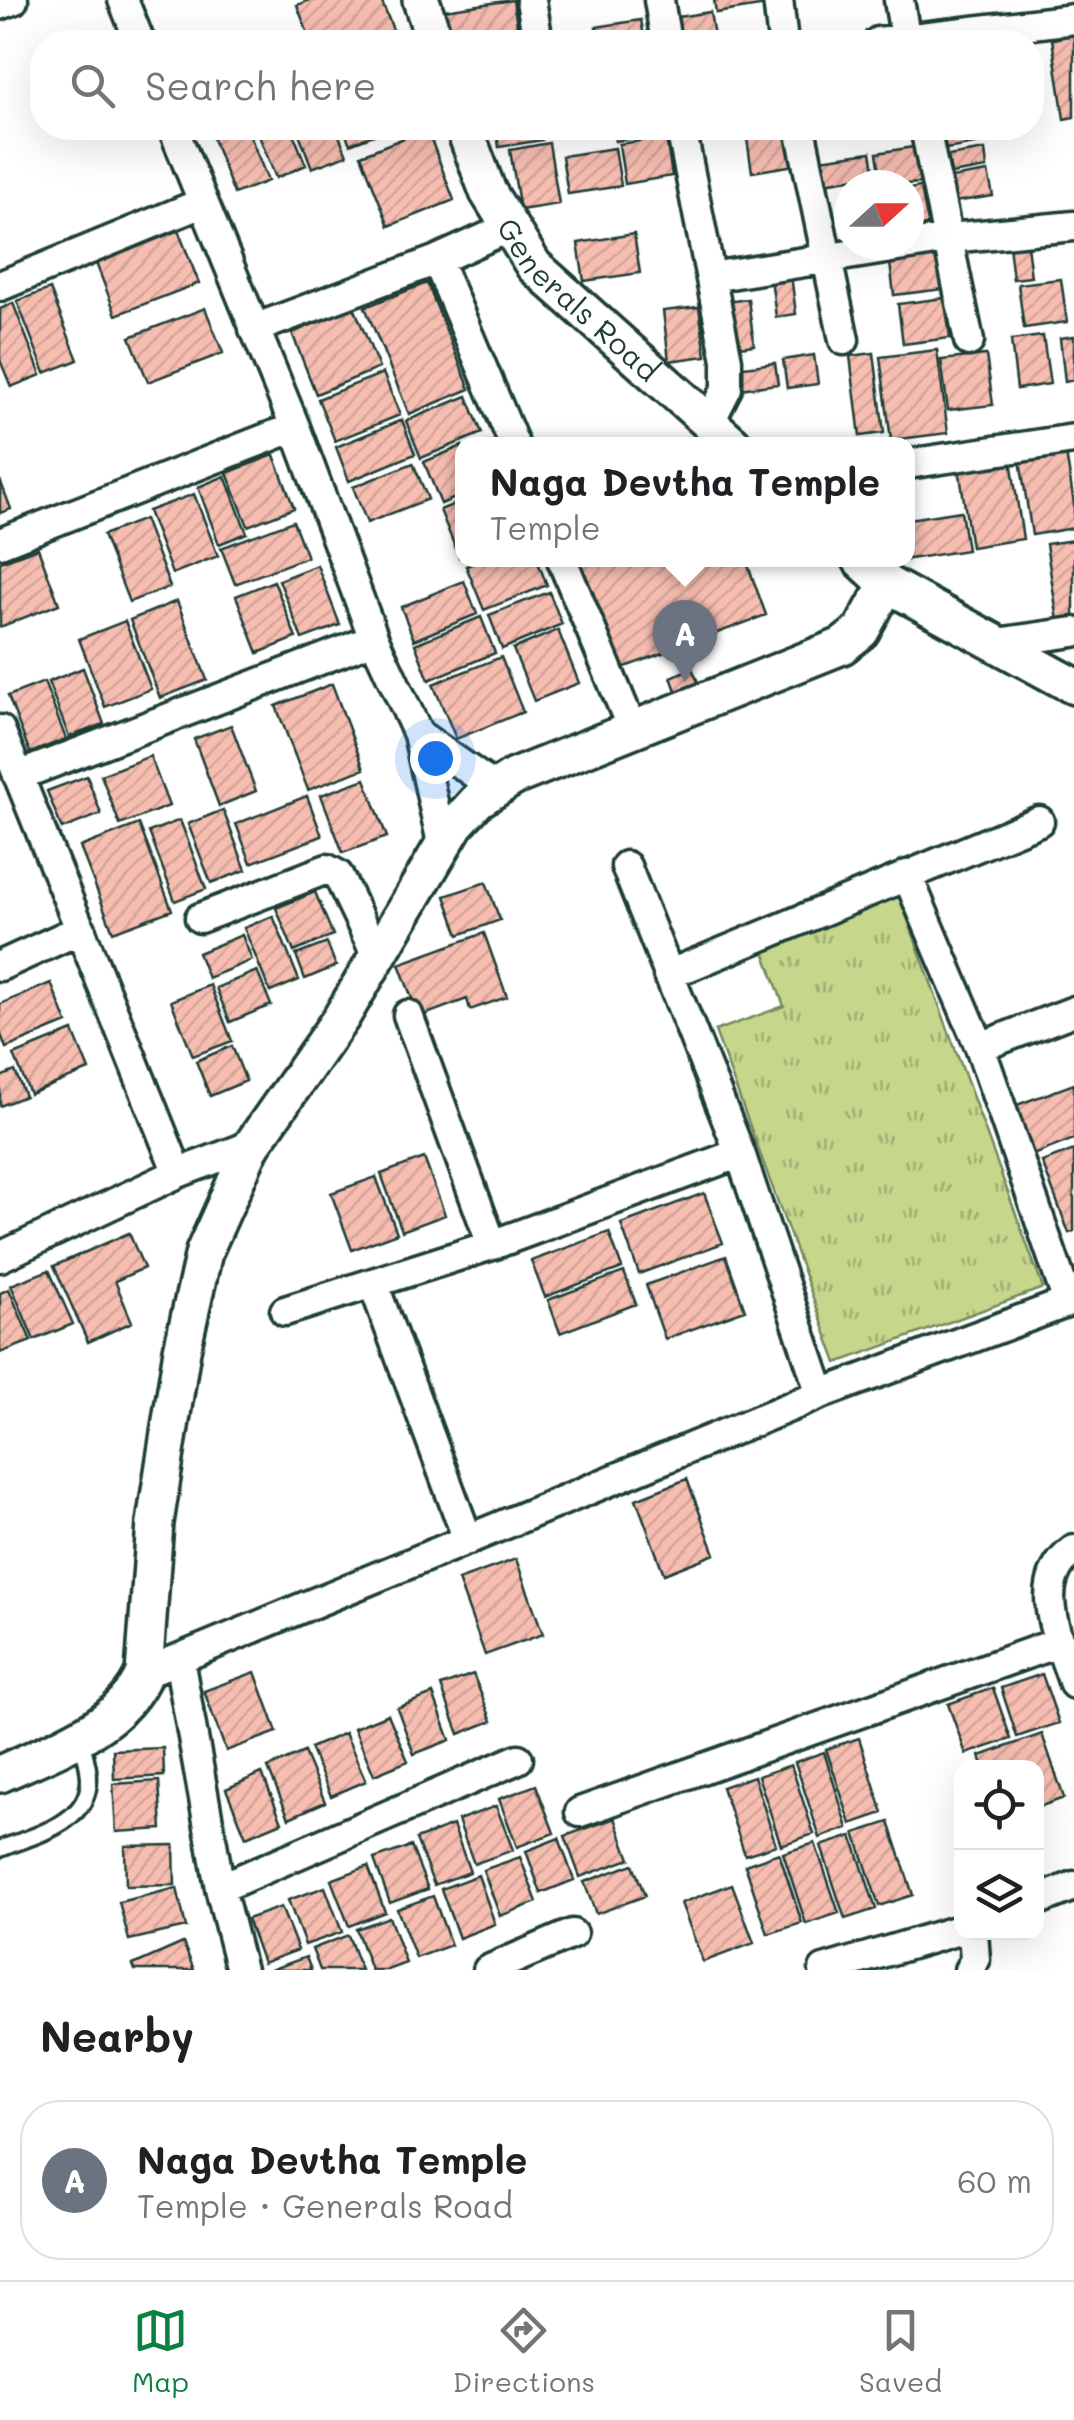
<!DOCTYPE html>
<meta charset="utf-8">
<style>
:root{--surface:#fff;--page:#f6f6f6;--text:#202124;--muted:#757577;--line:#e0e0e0;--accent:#0b8043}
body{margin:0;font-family:Mali,sans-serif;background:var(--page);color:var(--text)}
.controls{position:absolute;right:30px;bottom:30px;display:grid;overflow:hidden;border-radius:20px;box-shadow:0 10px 40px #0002}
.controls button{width:90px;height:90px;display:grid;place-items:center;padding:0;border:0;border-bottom:2px solid var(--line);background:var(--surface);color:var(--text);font:50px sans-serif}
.compass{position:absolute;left:834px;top:170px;width:90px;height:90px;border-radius:50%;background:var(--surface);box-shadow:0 10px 40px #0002;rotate:69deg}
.you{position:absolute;left:435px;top:758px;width:35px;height:35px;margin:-25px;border:8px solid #fff;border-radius:50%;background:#1a73e8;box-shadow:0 0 0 15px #1a73e833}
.badge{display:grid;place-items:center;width:65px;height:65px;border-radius:50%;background:var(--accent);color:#fff;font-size:32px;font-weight:700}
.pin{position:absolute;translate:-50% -82px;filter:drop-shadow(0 2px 5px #0008)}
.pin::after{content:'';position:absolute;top:52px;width:35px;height:30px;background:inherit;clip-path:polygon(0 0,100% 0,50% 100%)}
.popup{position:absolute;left:455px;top:437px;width:460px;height:130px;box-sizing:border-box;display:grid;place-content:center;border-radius:20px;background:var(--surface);filter:drop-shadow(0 2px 8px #0005);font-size:32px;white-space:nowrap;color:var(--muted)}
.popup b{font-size:38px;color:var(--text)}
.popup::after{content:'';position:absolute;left:50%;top:100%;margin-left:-20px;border:20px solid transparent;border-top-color:var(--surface)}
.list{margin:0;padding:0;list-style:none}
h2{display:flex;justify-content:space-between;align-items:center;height:130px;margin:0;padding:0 40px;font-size:42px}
h2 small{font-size:32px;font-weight:400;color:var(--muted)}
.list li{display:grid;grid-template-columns:65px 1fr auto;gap:30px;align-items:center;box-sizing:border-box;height:160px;margin:0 20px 20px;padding:0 20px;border:2px solid var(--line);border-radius:40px}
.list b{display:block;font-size:38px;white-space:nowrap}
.list p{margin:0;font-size:32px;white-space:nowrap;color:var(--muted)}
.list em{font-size:32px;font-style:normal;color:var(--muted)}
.icon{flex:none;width:55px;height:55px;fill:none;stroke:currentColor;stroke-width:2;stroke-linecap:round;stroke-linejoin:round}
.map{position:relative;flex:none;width:1074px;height:1970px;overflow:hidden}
.search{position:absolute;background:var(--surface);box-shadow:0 10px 40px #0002;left:30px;right:30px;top:30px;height:110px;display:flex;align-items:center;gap:25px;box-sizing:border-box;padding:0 35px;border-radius:40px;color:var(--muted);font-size:38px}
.sheet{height:310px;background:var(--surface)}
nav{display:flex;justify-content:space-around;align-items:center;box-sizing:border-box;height:140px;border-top:2px solid var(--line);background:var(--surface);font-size:28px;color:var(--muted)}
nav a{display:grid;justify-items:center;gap:5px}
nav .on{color:var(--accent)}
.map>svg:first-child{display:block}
.grass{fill:url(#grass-tufts);stroke:#728a5f;stroke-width:2.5}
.building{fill:url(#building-hatch);stroke:#1f3d34;stroke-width:2.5}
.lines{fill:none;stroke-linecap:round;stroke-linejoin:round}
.service-casing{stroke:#1f3d34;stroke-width:21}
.minor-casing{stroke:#1f3d34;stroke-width:35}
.tertiary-casing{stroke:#1f3d34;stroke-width:42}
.service{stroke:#fff;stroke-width:14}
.minor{stroke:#fff;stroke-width:28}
.tertiary{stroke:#fff;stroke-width:35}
.labels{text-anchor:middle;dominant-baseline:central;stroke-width:10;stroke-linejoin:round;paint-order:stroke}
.street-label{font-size:30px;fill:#1f3d34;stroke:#fff}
</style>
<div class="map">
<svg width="1074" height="1970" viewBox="0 0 1074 1970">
<defs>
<pattern id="grass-tufts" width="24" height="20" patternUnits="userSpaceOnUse" patternTransform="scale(2.5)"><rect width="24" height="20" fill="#c6d68a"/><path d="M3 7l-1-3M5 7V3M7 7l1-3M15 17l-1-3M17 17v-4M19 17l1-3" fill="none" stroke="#a0af72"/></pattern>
<pattern id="building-hatch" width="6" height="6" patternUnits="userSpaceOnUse" patternTransform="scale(2.5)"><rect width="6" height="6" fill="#f7bdb1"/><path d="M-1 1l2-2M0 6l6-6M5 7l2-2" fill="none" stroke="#d3a399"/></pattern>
</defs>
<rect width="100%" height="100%" fill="#fff"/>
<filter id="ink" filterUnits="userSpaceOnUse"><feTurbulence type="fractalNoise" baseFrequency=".01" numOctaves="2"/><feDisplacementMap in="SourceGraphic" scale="20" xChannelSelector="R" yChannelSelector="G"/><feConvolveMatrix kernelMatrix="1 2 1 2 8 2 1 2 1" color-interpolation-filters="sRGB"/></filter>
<g filter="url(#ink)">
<path class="grass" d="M 899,896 L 1043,1288 L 837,1363 L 715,1031 L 784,1006 L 762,946 Z"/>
<path class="building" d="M 310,0 L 381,0 L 398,42 L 311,42 L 297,5 Z
M 513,0 L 519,37 L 483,42 L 450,42 L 444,10 Z
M 714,0 L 765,0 L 766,5 L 716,13 Z
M 710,12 L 715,42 L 668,42 L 665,19 Z
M 641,20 L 645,42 L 598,42 L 596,27 Z
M 1074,35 L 1074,117 L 1064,119 L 1052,39 Z
M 1034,83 L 1040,118 L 1032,119 L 1032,84 Z
M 234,128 L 247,128 L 268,181 L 234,194 L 212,136 Z
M 256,128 L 291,128 L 306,165 L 276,178 Z
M 297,128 L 336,128 L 347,155 L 312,168 Z
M 343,128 L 392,128 L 350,144 Z
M 496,128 L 540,128 L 542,140 L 499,147 Z
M 612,128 L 665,128 L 666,133 L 615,141 Z
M 773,128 L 795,128 L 801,164 L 752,172 L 746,132 Z
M 943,128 L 978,128 L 980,143 L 946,149 Z
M 427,129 L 454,200 L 389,226 L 361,155 Z
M 666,137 L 672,176 L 625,184 L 619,144 Z
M 549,143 L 559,204 L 520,210 L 510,150 Z
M 919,146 L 925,183 L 882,185 L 877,153 Z
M 615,148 L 621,186 L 568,194 L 562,156 Z
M 985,150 L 987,168 L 951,174 L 948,156 Z
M 871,152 L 875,175 L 824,183 L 820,159 Z
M 988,172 L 993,196 L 954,202 L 951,178 Z
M 925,186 L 931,224 L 909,228 L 909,189 Z
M 178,230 L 199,283 L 116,315 L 96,263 Z
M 634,234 L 640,273 L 584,281 L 578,243 Z
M 1026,236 L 1031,277 L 1013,279 L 1008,238 Z
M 938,249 L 944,289 L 894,295 L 889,255 Z
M 791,275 L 796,314 L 776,317 L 771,278 Z
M 1061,279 L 1067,322 L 1024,328 L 1018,284 Z
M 427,283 L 470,389 L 409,414 L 365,307 Z
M 50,289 L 78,360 L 45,373 L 17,301 Z
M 945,298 L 950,338 L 903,344 L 898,304 Z
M 748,299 L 754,345 L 726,349 L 720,303 Z
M 13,303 L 41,375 L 11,387 L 0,360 L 0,309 Z
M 354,307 L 379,368 L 316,394 L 292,333 Z
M 699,307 L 706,356 L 669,361 L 663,311 Z
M 205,308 L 223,353 L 148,382 L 130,337 Z
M 1043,336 L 1050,384 L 1017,389 L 1011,340 Z
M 1074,336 L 1074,380 L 1065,382 L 1060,338 Z
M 937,350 L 948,433 L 891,440 L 880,357 Z
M 874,353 L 884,433 L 860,436 L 850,356 Z
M 814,355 L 818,384 L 787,388 L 783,360 Z
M 986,355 L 993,405 L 948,410 L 941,360 Z
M 775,363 L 778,384 L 739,389 L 736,368 Z
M 383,373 L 400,415 L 335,441 L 318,399 Z
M 467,396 L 482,433 L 421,458 L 406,421 Z
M 402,420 L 415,454 L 349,481 L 336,447 Z
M 462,446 L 462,495 L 441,504 L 424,462 Z
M 1066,453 L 1074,504 L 1074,528 L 1032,535 L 1020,460 Z
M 274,455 L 294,508 L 248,526 L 227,473 Z
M 1011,460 L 1023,539 L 971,547 L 959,468 Z
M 413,463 L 428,499 L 367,523 L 353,487 Z
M 225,476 L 247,533 L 219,544 L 198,487 Z
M 0,480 L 11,509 L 0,513 Z
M 194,494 L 218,556 L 172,574 L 148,511 Z
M 462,501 L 462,555 L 459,557 L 440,510 Z
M 961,511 L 967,550 L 903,560 L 908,560 L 908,519 Z
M 144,519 L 170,587 L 129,602 L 103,535 Z
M 293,521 L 307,557 L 235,584 L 221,548 Z
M 1074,540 L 1074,619 L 1058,621 L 1046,544 Z
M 38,548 L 59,604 L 0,627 L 0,562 Z
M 483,560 L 537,560 L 547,585 L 484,610 L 466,566 Z
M 580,560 L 746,560 L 766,615 L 620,669 Z
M 317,565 L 340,625 L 302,639 L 279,580 Z
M 274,581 L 296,638 L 258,653 L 236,596 Z
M 464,581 L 477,614 L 414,640 L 401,607 Z
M 549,592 L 562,624 L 502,649 L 489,615 Z
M 177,601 L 207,680 L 160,698 L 130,620 Z
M 481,617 L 495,653 L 429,680 L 415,644 Z
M 125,621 L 151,689 L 105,707 L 79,639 Z
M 558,630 L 579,683 L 534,701 L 513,649 Z
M 501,657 L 523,712 L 456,739 L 433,684 Z
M 83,668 L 104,724 L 69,737 L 48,682 Z
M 692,668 L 700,687 L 678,696 L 671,677 Z
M 44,682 L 66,739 L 30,753 L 8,696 Z
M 332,684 L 364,769 L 308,790 L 276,706 Z
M 231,725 L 256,791 L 219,806 L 194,739 Z
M 150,756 L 169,806 L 120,825 L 101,775 Z
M 87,776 L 101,814 L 62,829 L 47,791 Z
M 365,779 L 387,837 L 343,853 L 321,795 Z
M 307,796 L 322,836 L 251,863 L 236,824 Z
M 223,810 L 246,870 L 211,883 L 188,824 Z
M 180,820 L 206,889 L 175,901 L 149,832 Z
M 139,824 L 172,910 L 113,932 L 80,847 Z
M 486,882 L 500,920 L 459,935 L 445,896 Z
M 315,892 L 333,935 L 294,952 L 276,908 Z
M 273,916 L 299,980 L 270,992 L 244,928 Z
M 484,933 L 507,997 L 470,1010 L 467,999 L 419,1017 L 399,964 Z
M 242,935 L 252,960 L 208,978 L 198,953 Z
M 327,943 L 336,966 L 305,979 L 296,955 Z
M 257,971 L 271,1005 L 230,1022 L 216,988 Z
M 51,983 L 67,1023 L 6,1048 L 0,1032 L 0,1004 Z
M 210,985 L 232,1041 L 193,1056 L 171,1001 Z
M 73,1031 L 89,1070 L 30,1094 L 14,1055 Z
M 232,1046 L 246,1081 L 210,1096 L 196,1061 Z
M 15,1071 L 25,1096 L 0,1106 L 0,1077 Z
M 1074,1084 L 1074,1139 L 1033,1155 L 1014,1106 Z
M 1074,1150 L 1074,1231 L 1069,1233 L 1042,1162 Z
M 424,1158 L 445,1215 L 402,1231 L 381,1174 Z
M 376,1177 L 397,1233 L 352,1250 L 331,1193 Z
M 704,1193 L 723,1243 L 639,1274 L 621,1224 Z
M 609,1232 L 622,1268 L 545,1297 L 531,1261 Z
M 129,1233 L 144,1268 L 115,1281 L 132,1322 L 88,1342 L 54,1266 Z
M 726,1256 L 745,1310 L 665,1339 L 646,1285 Z
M 49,1270 L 73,1324 L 34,1340 L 11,1285 Z
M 624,1272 L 636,1304 L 560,1333 L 548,1300 Z
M 9,1289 L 31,1341 L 0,1353 L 0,1293 Z
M 687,1479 L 715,1554 L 664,1574 L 636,1499 Z
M 516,1559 L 543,1634 L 485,1655 L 458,1580 Z
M 255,1672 L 277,1732 L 226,1751 L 204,1691 Z
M 473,1674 L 492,1721 L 459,1734 L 441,1686 Z
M 1042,1674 L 1059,1723 L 1017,1737 L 1001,1688 Z
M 993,1688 L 1011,1739 L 966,1754 L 948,1704 Z
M 433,1694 L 450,1740 L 414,1754 L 397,1708 Z
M 388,1714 L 408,1761 L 374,1775 L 354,1728 Z
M 345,1733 L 366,1781 L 331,1796 L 310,1748 Z
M 1042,1734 L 1064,1798 L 1036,1808 L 1036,1768 L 984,1768 L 980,1756 Z
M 859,1738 L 883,1813 L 851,1824 L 826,1749 Z
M 163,1748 L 164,1776 L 114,1779 L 113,1750 Z
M 304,1752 L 325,1802 L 289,1818 L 268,1768 Z
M 824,1752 L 848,1828 L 820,1838 L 795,1762 Z
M 791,1765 L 814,1834 L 781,1845 L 758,1776 Z
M 262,1773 L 282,1822 L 246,1837 L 226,1789 Z
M 754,1776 L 776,1845 L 745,1855 L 722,1787 Z
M 159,1781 L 162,1829 L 116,1832 L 113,1784 Z
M 536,1785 L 554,1833 L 517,1847 L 499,1799 Z
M 496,1806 L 513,1850 L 474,1864 L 458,1820 Z
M 615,1818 L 630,1859 L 580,1877 L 565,1836 Z
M 889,1822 L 913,1895 L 879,1906 L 855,1833 Z
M 453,1825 L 470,1872 L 434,1885 L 416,1839 Z
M 852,1836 L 876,1909 L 845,1919 L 821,1846 Z
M 559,1838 L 574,1880 L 541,1893 L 526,1851 Z
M 815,1843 L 839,1913 L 806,1924 L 783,1853 Z
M 174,1845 L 175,1885 L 126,1886 L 125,1846 Z
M 411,1846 L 428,1889 L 390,1903 L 374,1859 Z
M 779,1853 L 802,1923 L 768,1934 L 745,1865 Z
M 520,1857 L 537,1902 L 500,1916 L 483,1870 Z
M 633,1864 L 645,1896 L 596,1914 L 584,1882 Z
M 368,1866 L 385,1912 L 349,1926 L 331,1880 Z
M 478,1875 L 495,1924 L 459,1938 L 441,1889 Z
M 732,1884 L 754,1943 L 703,1962 L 681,1903 Z
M 325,1887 L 342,1932 L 305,1945 L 288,1900 Z
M 177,1888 L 186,1927 L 129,1940 L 119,1902 Z
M 433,1896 L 451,1945 L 416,1958 L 397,1909 Z
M 281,1907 L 298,1950 L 263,1963 L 247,1919 Z
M 389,1917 L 406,1963 L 387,1970 L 371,1970 L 356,1929 Z
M 348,1935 L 361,1970 L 320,1970 L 312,1949 Z
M 183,1943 L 194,1970 L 135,1970 L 133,1965 Z
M 306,1957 L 311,1970 L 270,1970 Z"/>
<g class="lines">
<g class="service-casing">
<path id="service" d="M 0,1849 C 34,1835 89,1824 89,1779 C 89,1766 84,1752 81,1739"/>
</g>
<g class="minor-casing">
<path id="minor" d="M 123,0 L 140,42
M 531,0 L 538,42
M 659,0 L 666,42
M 778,0 L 783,42
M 899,0 L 906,42
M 0,5 L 13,0
M 878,42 L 1074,19
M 173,128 L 295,427 L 374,639 L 418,734 L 442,843
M 681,128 L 727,360 L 727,388 L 709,423
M 800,128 L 844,340
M 925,128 L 969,341
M 437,260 L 514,444
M 711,277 L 960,237 L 1074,226
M 0,286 L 202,203
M 254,329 L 437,260 L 510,227
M 908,464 L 1074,439
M 0,543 L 295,427
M 562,560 L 633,731
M 997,643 L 1074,632
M 0,730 L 178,1173
M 418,734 L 495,788
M 18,776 L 374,639
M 626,866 L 740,1153 L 821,1394
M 907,875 L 980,1047 L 1068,1302
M 200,918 L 327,869 L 338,875 L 376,954
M 0,966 L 81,929
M 668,975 L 1039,821
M 408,1015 L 492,1245
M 980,1047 L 1074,1011
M 0,1257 L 178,1173 L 252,1145
M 373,1283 L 468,1540
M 285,1311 L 492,1245 L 740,1153
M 1074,1550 C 1028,1583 1060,1641 1074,1684
M 179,1659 L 220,1888 L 241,1970
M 144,1673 L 821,1394 L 1074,1300
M 580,1812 L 1060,1642
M 220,1888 L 518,1759
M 1036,1901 L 1074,1886
M 488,1970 L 572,1934
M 824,1970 L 962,1929
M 969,1970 L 975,1960 L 973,1932"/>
</g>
<g class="tertiary-casing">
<g id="tertiary">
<path d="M 421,0 L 435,42"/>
<path id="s1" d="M 464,128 L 488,192 L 534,266 L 733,444"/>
<path d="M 861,560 L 887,584 L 1074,686"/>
<path d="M 0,1774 C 50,1751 122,1727 144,1673 L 155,1523 L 182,1350 L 204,1252 L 252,1145 L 341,1018 L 455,825 L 478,800 L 514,777 L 842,646 L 861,631 L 887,584"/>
</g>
</g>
<use href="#service" class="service"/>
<use href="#minor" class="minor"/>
<use href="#tertiary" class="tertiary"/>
</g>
</g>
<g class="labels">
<g class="street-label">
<text stroke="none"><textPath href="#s1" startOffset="210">Generals Road</textPath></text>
</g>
</g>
</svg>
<div class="controls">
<button><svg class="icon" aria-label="locate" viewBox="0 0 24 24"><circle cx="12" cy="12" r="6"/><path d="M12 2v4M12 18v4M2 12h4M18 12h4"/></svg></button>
<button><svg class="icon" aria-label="layers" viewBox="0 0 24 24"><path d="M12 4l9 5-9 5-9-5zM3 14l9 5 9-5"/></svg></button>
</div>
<svg class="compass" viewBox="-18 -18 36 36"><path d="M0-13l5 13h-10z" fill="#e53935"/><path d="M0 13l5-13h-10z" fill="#757577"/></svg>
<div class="you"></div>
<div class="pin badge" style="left:685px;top:682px;background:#6b7280">A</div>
<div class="popup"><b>Naga Devtha Temple</b>Temple</div>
<div class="search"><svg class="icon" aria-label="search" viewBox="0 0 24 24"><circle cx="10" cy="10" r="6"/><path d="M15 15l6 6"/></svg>Search here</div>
</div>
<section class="sheet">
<h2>Nearby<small></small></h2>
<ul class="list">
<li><span class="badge" style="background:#6b7280">A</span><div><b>Naga Devtha Temple</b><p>Temple · Generals Road</p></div><em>60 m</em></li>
</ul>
</section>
<nav>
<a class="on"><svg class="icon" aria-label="map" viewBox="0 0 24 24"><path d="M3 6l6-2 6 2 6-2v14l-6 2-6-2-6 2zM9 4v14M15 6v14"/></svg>Map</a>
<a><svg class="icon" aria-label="directions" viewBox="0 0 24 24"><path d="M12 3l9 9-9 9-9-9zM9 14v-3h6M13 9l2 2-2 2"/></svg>Directions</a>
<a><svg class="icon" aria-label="saved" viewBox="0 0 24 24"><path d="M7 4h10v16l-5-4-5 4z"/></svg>Saved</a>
</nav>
